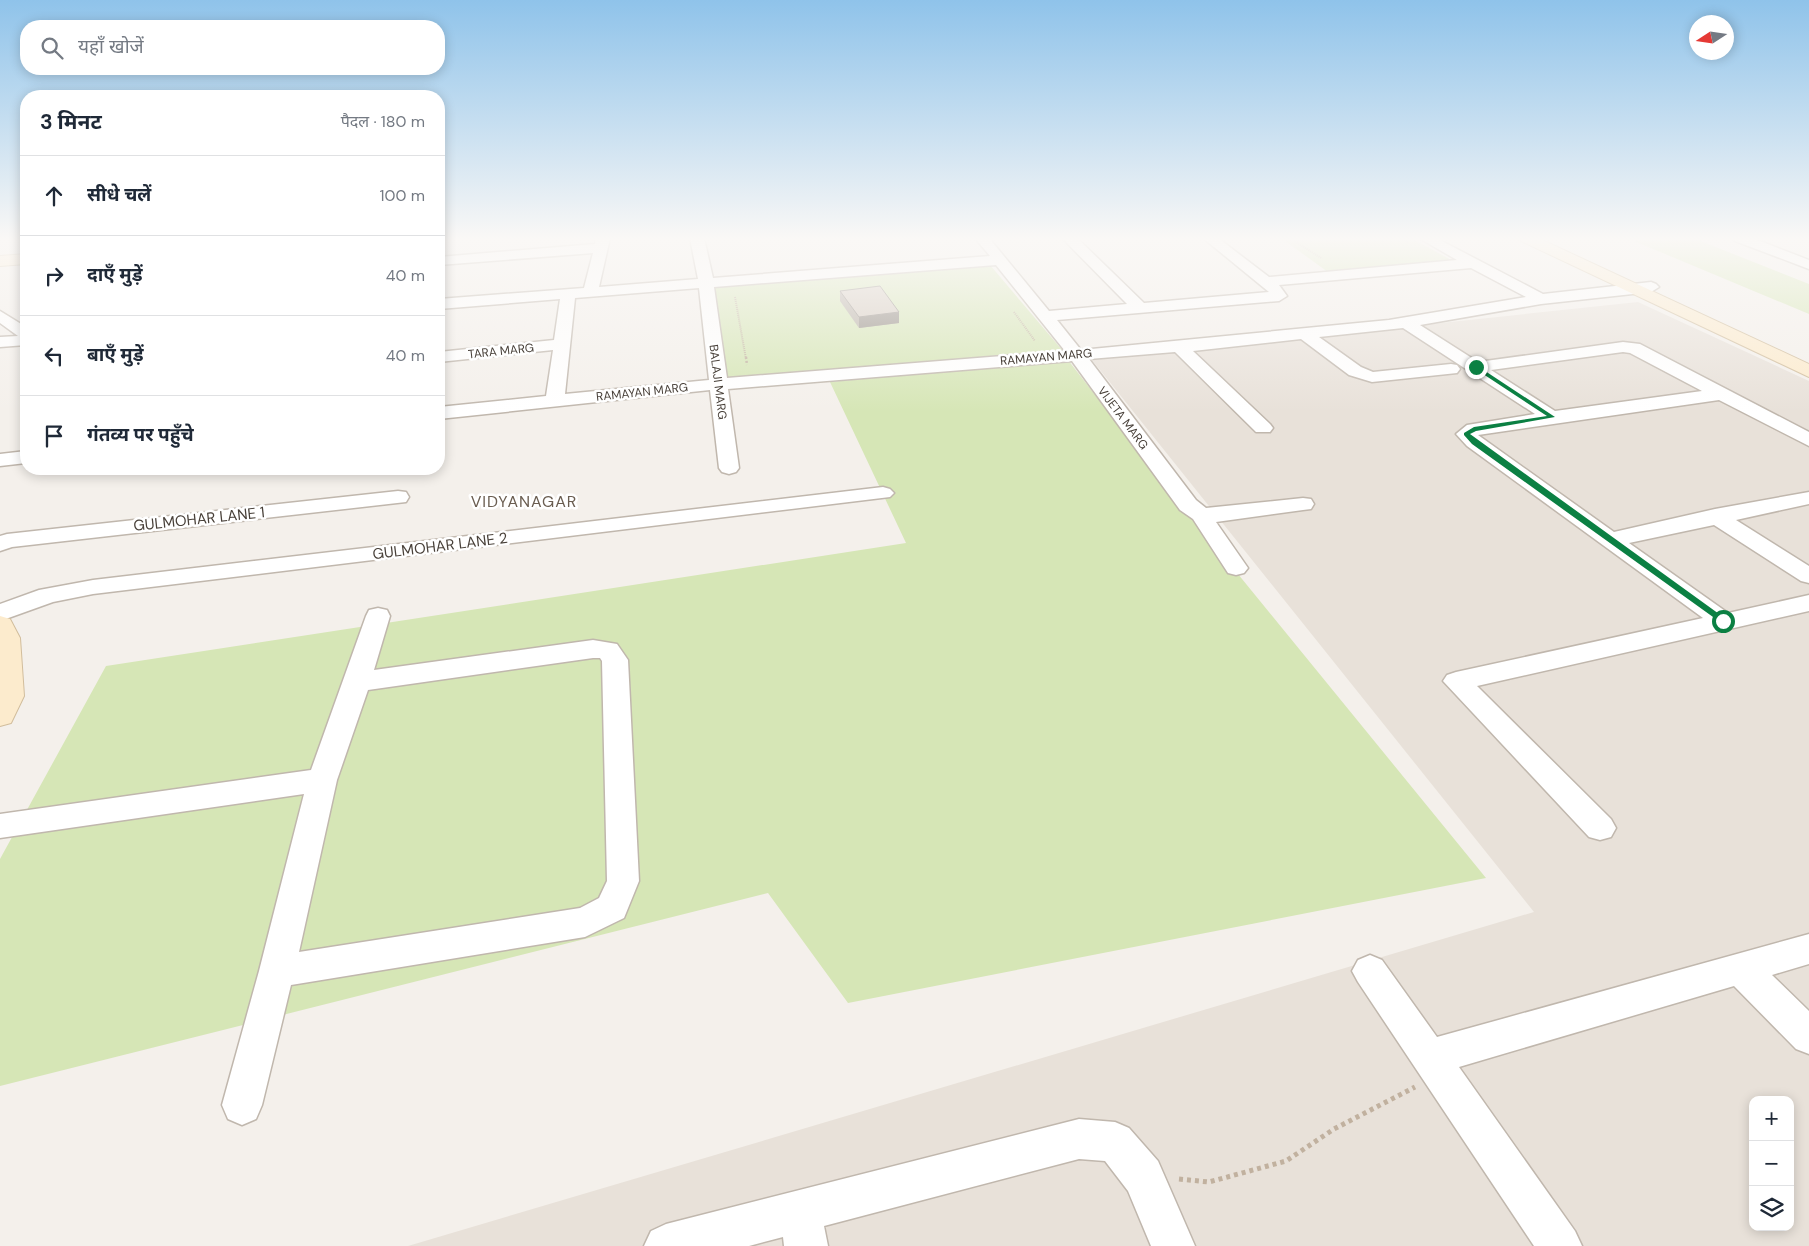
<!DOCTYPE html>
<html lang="hi">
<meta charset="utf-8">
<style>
:root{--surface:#fff;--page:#f2f2f3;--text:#1f2937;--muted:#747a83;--line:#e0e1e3}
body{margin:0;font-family:"DM Sans","Noto Sans Devanagari",sans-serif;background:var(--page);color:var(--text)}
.controls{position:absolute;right:15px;bottom:15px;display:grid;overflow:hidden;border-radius:10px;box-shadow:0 2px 12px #0003}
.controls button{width:45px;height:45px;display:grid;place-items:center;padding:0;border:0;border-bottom:1px solid var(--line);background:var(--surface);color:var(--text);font:25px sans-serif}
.compass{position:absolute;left:1689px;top:15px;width:45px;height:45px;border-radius:50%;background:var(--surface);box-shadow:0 2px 12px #0003;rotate:258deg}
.stop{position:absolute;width:15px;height:15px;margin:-11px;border:4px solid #0b8043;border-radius:50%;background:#fff}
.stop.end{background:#0b8043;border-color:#fff;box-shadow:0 1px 5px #0008}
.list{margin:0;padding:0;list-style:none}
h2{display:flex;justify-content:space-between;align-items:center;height:65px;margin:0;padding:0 20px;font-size:21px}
h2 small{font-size:16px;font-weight:400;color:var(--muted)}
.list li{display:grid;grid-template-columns:32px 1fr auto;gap:15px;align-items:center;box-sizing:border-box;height:80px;padding:0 20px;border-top:1px solid var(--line)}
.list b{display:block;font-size:19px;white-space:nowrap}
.list em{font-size:16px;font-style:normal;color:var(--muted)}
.icon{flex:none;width:28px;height:28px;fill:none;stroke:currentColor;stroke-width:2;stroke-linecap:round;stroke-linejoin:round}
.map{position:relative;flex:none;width:1809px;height:1246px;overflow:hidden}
.search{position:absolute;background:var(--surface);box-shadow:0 2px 12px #0003;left:20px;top:20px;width:425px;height:55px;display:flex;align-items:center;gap:12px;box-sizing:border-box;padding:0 18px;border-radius:20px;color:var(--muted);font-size:19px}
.panel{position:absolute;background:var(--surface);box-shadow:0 2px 12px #0003;left:20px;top:90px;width:425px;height:385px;border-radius:20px}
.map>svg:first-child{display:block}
.residential{fill:#e8e1d9;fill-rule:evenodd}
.green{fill:#d6e6b6}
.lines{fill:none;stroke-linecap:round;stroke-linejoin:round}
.street-casing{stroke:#c0b7ad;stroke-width:3}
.secondary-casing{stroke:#d1bd9c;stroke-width:2}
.path-far2{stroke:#c1b19f;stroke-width:2;stroke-dasharray:1 1;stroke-linecap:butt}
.path-far1{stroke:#c1b19f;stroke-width:2.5;stroke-dasharray:2 2;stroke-linecap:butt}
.path{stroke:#c1b19f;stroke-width:5;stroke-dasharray:4 4;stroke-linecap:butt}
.street{fill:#fff;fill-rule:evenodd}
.secondary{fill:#fcebcd;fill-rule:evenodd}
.wall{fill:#b7afa5}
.shaded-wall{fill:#958e86}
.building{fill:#d5cbc0;stroke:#958e86}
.route{fill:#0b8043}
.labels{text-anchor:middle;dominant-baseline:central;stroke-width:5;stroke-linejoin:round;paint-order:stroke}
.far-street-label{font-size:12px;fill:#484039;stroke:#fff}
.street-label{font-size:15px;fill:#484039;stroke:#fff}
.neighbourhood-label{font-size:16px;letter-spacing:1px;fill:#6a5d50;stroke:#fff}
</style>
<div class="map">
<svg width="1809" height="1246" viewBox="0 0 1809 1246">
<rect width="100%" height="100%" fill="#f4f0eb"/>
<path class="residential" d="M 1638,302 L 1809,381 L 1809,1246 L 408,1246 L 1534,912 L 1092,360 ZM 1753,1100 L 1790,1100 L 1790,1227 L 1753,1227 Z"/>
<path class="green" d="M 1281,238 L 1411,238 L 1453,261 L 1332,275 Z
M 1664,238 L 1693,238 L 1809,284 L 1809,314 L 1634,241 Z
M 990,265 L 1063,351 L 725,383 L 713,286 Z
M 1068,360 L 1158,476 L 1486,878 L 848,1003 L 768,893 L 0,1086 L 0,859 L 106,666 L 906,543 L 830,382 Z"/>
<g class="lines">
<g class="street-casing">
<path id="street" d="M 596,238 L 610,238 L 599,287 L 698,279 L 690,238 L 704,238 L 713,278 L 990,256 L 975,238 L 989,238 L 1049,311 L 1127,304 L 1062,238 L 1077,238 L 1144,303 L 1269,292 L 1203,238 L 1218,238 L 1269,277 L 1457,260 L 1419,238 L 1436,238 L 1543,294 L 1651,282 L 1656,284 L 1659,287 L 1651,292 L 1541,304 L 1420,325 L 1478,362 L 1623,342 L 1640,344 L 1809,432 L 1809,446 L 1719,400 L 1478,435 L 1614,532 L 1715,509 L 1809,492 L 1809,504 L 1736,520 L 1809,566 L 1809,583 L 1801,581 L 1714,525 L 1629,543 L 1728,613 L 1809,595 L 1809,611 L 1477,686 L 1611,819 L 1616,828 L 1611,837 L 1600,840 L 1589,837 L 1443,681 L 1447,675 L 1456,672 L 1703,618 L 1467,446 L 1456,434 L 1467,425 L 1535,414 L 1403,328 L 1319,337 L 1361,367 L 1373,372 L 1451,364 L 1457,365 L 1460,369 L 1457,373 L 1372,382 L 1349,375 L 1301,339 L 1193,351 L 1270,424 L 1273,428 L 1270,432 L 1256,432 L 1175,352 L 1089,359 L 1196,500 L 1206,508 L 1303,498 L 1311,499 L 1314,504 L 1311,509 L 1303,510 L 1216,522 L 1248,568 L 1244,573 L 1236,575 L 1228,573 L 1193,519 L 1180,510 L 1072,361 L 728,389 L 739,468 L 736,472 L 729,474 L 722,472 L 719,468 L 710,390 L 439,419 L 439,407 L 546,396 L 553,350 L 439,362 L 439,352 L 554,340 L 560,299 L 439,309 L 439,299 L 584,288 L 593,253 L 439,265 L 439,257 L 595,244 ZM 996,265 L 1065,351 L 727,378 L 714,287 ZM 1471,268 L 1526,297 L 1389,320 L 1081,350 L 1057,320 L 1279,301 L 1287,296 L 1279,285 ZM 699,288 L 709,380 L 565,394 L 575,298 ZM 1623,352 L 1630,353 L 1702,391 L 1555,411 L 1491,370 Z
M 1733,238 L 1752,238 L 1809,260 L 1809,269 L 1735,241 Z
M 0,311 L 26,327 L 26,345 L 0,347 L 0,337 L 18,336 L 0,323 Z
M 26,451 L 26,463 L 0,466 L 0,454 Z
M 883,487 L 890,489 L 894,493 L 890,497 L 93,594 L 53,602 L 0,621 L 0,604 L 39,590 L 93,580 Z
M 398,491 L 406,492 L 409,497 L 406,502 L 12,547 L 0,551 L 0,536 L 7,534 Z
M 378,608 L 387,610 L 390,616 L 374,670 L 593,640 L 617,644 L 628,660 L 639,881 L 624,918 L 585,937 L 291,985 L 262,1105 L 256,1119 L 242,1125 L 228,1119 L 222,1105 L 259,971 L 304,794 L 0,838 L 0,814 L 311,770 L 366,616 L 369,610 ZM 593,658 L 600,658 L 602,661 L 607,881 L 599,898 L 580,908 L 299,952 L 337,780 L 368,690 Z
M 1809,934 L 1809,964 L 1772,975 L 1809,1011 L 1809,1054 L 1796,1049 L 1734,986 L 1459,1067 L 1575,1231 L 1582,1246 L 1534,1246 L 1358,982 L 1352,971 L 1358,960 L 1370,955 L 1382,960 L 1437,1037 Z
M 1079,1119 L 1115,1122 L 1129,1128 L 1158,1161 L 1195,1246 L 1151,1246 L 1128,1191 L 1105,1161 L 1079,1159 L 824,1226 L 828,1246 L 784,1246 L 783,1237 L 749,1246 L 644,1246 L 651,1231 L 666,1224 Z"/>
</g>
<g class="secondary-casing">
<path id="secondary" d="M 1519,238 L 1538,238 L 1809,364 L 1809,377 L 1521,241 Z
M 26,254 L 26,264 L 0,266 L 0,256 Z
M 0,616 L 10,619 L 20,638 L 24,696 L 11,723 L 0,726 Z"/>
</g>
<path class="path-far2" d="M 1290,238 L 1321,258
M 1400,238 L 1408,242
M 735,297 L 746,359
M 1014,312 L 1035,341"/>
<path class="path-far1" d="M 746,357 L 747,365"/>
<path class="path" d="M 1179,1179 L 1209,1182 L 1286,1161 L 1334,1129 L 1415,1087"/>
<use href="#street" class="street"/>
<use href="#secondary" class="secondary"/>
</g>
<path class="wall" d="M 840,291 L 899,312 L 899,323 L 859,328 L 840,301 Z"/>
<path class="shaded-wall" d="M 899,312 L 899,323 L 859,328 L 859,317 Z"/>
<path class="building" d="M 880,286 L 899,312 L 859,317 L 840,291 Z"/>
<linearGradient id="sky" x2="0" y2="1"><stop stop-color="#8fc3ea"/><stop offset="0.58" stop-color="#faf8f6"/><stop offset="1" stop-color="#faf8f6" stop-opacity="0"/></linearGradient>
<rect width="1809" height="412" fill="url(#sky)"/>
<path class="route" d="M 1476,365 L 1555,417 L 1476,431 L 1470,434 L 1726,619 L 1726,622 L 1720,622 L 1472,444 L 1464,435 L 1464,433 L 1474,427 L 1547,416 L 1474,368 Z"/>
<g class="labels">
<g class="far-street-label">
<text transform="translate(501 351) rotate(-6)">TARA MARG</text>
<text transform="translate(1046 357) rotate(-5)">RAMAYAN MARG</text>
<text transform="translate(718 382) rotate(83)">BALAJI MARG</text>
<text transform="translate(642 392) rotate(-6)">RAMAYAN MARG</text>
<text transform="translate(1123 418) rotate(53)">VIJETA MARG</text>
</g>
<g class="street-label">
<text transform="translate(199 519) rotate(-6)">GULMOHAR LANE 1</text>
<text transform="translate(440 546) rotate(-7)">GULMOHAR LANE 2</text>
</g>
<g class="neighbourhood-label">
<text x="524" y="501">VIDYANAGAR</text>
</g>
</g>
</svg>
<div class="controls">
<button>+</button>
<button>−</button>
<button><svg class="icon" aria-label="layers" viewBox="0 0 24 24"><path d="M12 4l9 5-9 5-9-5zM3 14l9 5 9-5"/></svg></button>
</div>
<svg class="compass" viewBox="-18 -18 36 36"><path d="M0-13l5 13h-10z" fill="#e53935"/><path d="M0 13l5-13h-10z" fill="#747a83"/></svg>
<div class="stop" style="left:1723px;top:621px"></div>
<div class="stop end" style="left:1476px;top:367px"></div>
<div class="search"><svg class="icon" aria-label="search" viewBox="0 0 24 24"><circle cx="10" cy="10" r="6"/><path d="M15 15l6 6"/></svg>यहाँ खोजें</div>
<section class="panel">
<h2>3 मिनट<small>पैदल · 180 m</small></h2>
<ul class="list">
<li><svg class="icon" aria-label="ahead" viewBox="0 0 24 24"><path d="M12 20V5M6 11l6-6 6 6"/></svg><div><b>सीधे चलें</b></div><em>100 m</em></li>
<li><svg class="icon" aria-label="right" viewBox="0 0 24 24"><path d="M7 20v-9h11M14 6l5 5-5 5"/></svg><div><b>दाएँ मुड़ें</b></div><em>40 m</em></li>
<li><svg class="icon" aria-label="left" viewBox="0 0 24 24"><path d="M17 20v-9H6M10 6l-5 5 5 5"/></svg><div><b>बाएँ मुड़ें</b></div><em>40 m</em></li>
<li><svg class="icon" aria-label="arrive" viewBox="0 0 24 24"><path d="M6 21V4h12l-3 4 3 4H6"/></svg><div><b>गंतव्य पर पहुँचे</b></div></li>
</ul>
</section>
</div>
